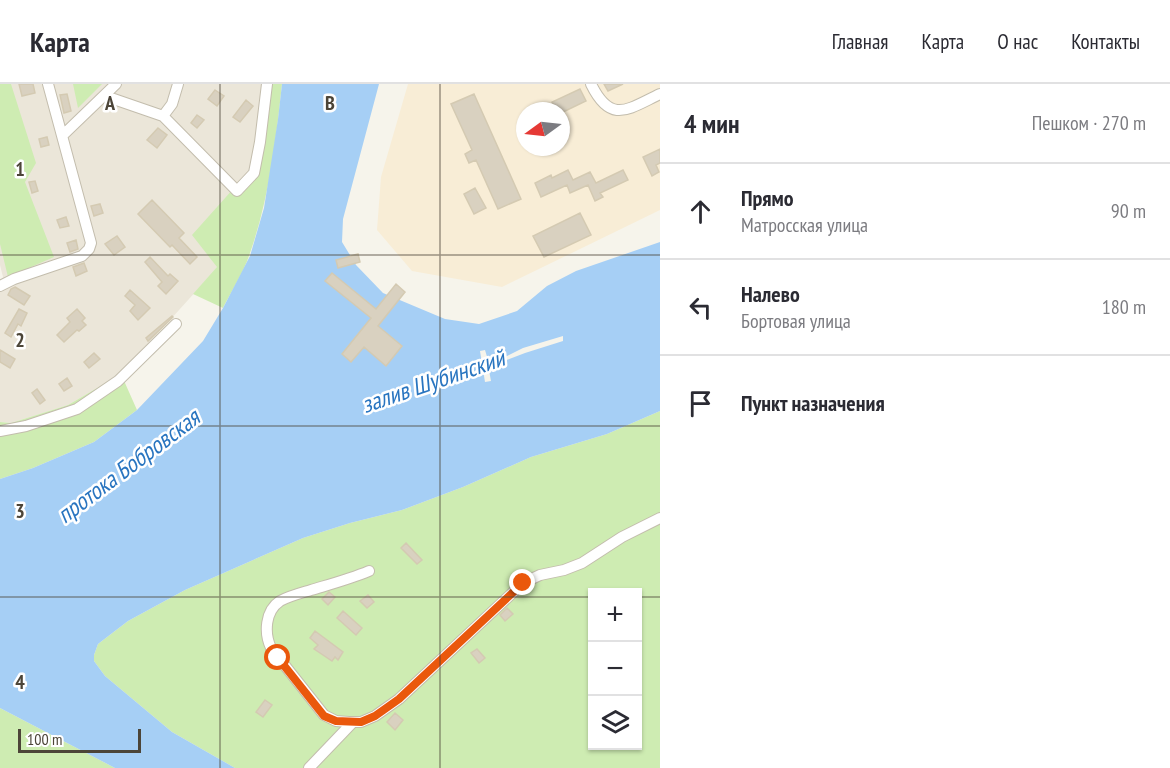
<!DOCTYPE html>
<html lang="ru">
<meta charset="utf-8">
<style>
:root{--surface:#fff;--page:#f7f7f7;--text:#2b2b33;--muted:#7c7c81;--line:#e1e1e2}
body{margin:0;font-family:"PT Sans Narrow",sans-serif;background:var(--page);color:var(--text)}
.controls{position:absolute;right:18px;bottom:18px;display:grid;overflow:hidden;border-radius:0px;box-shadow:0 2px 4px #0004}
.controls button{width:54px;height:54px;display:grid;place-items:center;padding:0;border:0;border-bottom:2px solid var(--line);background:var(--surface);color:var(--text);font:30px sans-serif}
.compass{position:absolute;left:516px;top:18px;width:54px;height:54px;border-radius:50%;background:var(--surface);box-shadow:0 2px 4px #0004;rotate:255deg}
.scale{position:absolute;left:18px;bottom:15px;width:123px;box-sizing:border-box;padding-left:6px;border:3px solid #4c4538;border-top:0;font-size:16px;line-height:21px;white-space:nowrap;color:#4c4538;-webkit-text-stroke:4px #fff;paint-order:stroke}
.stop{position:absolute;width:18px;height:18px;margin:-14px;border:4px solid #ea580c;border-radius:50%;background:#fff}
.stop.end{background:#ea580c;border-color:#fff;box-shadow:0 2px 6px #0008}
.list{margin:0;padding:0;list-style:none}
h2{display:flex;justify-content:space-between;align-items:center;height:78px;margin:0;padding:0 24px;font-size:26px}
h2 small{font-size:20px;font-weight:400;color:var(--muted)}
.list li{display:grid;grid-template-columns:39px 1fr auto;gap:18px;align-items:center;box-sizing:border-box;height:96px;padding:0 24px;border-top:2px solid var(--line)}
.list b{display:block;font-size:22px;white-space:nowrap}
.list p{margin:0;font-size:20px;white-space:nowrap;color:var(--muted)}
.list em{font-size:20px;font-style:normal;color:var(--muted)}
.icon{flex:none;width:33px;height:33px;fill:none;stroke:currentColor;stroke-width:2;stroke-linecap:round;stroke-linejoin:round}
.map{position:relative;flex:none;width:660px;height:684px;overflow:hidden}
header{display:flex;align-items:center;gap:36px;box-sizing:border-box;height:84px;padding:0 30px;background:var(--surface);border-bottom:2px solid var(--line)}
header strong{font-size:28px}
nav{display:flex;gap:33px;margin-inline-start:auto;font-size:21px}
main{display:flex}
aside{flex:1;background:var(--surface)}
.map>svg:first-child{display:block}
.residential{fill:#ebe6d9}
.commercial{fill:#f8edd6;fill-rule:evenodd}
.green{fill:#ceecb2;fill-rule:evenodd}
.water{fill:#a6cff5}
.pier{fill:#f6f4eb}
.building{fill:#d9d1c0;stroke:#d4cab2;stroke-width:1.5}
.lines{fill:none;stroke-linecap:round;stroke-linejoin:round}
.minor-casing{stroke:#c3bdad;stroke-width:12}
.minor{stroke:#fff;stroke-width:10}
.route{stroke:#ea580c;stroke-width:8}
.grid{fill:none;stroke:#4c4538;stroke-width:1.5;stroke-opacity:0.55}
.labels{text-anchor:middle;dominant-baseline:central;stroke-width:5;stroke-linejoin:round;paint-order:stroke}
.water-label{font-size:24px;font-style:italic;fill:#2975c0;stroke:#fff}
.grid-label{font-size:20px;text-anchor:middle;font-weight:bold;fill:#4c4538;stroke:#fff;stroke-width:5;stroke-linejoin:round;paint-order:stroke}
</style>
<header>
<strong>Карта</strong>
<nav><a>Главная</a><a>Карта</a><a>О нас</a><a>Контакты</a></nav>
</header>
<main>
<div class="map">
<svg width="660" height="684" viewBox="0 0 660 684">
<rect width="100%" height="100%" fill="#f6f4eb"/>
<path class="residential" d="M 0,0 L 263,0 L 251,85 L 218,183 L 121,290 L 68,321 L 11,339 L 0,338 L 0,200 L 3,193 L 0,181 Z"/>
<path class="commercial" d="M 408,0 L 660,0 L 660,126 L 502,203 L 412,187 L 377,146 L 381,93 ZM 525,27 L 561,27 L 561,63 L 525,63 Z"/>
<path class="green" d="M 0,0 L 11,0 L 36,79 L 25,98 L 54,173 L 8,193 L 0,160 Z
M 73,0 L 102,0 L 78,24 Z
M 263,0 L 282,0 C 276,57 269,115 250,169 C 244,188 232,206 223,224 L 193,210 L 217,183 L 192,151 L 251,85 Z
M 121,290 L 137,326 L 94,358 L 33,384 L 0,395 L 0,338 L 11,339 L 68,321 Z
M 660,327 L 660,684 L 235,684 L 172,648 L 105,592 L 94,577 L 94,571 L 98,560 L 128,537 L 185,506 L 303,454 L 350,439 L 402,426 L 463,403 L 531,373 L 607,350 ZM 592,508 L 638,508 L 638,662 L 592,662 Z
M 0,624 L 115,684 L 0,684 Z"/>
<path class="water" d="M 282,0 L 379,0 L 343,135 L 342,158 L 356,181 L 383,209 L 445,235 L 479,240 L 517,227 L 547,202 L 576,187 L 660,158 L 660,327 L 607,350 L 531,373 L 463,403 L 402,426 L 350,439 L 303,454 L 185,506 L 128,537 L 98,560 L 94,571 L 94,577 L 105,592 L 172,648 L 235,684 L 115,684 L 0,624 L 0,395 L 33,384 L 94,358 L 137,326 L 203,257 L 223,224 L 250,172 L 264,124 L 278,35 Z"/>
<path class="pier" d="M 563,252 L 563,257 L 525,269 L 504,277 L 488,281 L 491,297 L 485,298 L 480,267 L 485,266 L 488,276 L 503,274 L 523,264 Z"/>
<path class="building" d="M 19,0 L 33,0 L 35,9 L 22,12 Z
M 604,0 L 623,0 L 608,7 Z
M 580,5 L 586,17 L 561,29 L 561,27 L 556,27 L 552,18 Z
M 215,6 L 224,12 L 217,22 L 208,15 Z
M 67,10 L 71,27 L 64,29 L 60,11 Z
M 474,10 L 521,115 L 498,125 L 476,76 L 469,79 L 465,70 L 472,66 L 451,20 Z
M 246,16 L 253,22 L 240,38 L 233,33 Z
M 197,31 L 204,36 L 197,44 L 191,39 Z
M 158,44 L 167,51 L 157,64 L 147,56 Z
M 47,53 L 49,61 L 41,63 L 39,55 Z
M 660,65 L 660,79 L 656,81 L 659,88 L 652,92 L 643,73 Z
M 568,86 L 573,96 L 590,88 L 596,99 L 623,86 L 628,96 L 600,109 L 603,113 L 595,117 L 588,101 L 570,109 L 567,101 L 541,113 L 535,99 L 551,91 L 552,94 Z
M 35,97 L 38,107 L 32,109 L 29,98 Z
M 475,104 L 486,124 L 474,130 L 464,110 Z
M 152,116 L 184,149 L 179,154 L 197,173 L 190,180 L 172,161 L 170,163 L 138,130 Z
M 100,120 L 103,129 L 94,132 L 91,122 Z
M 580,129 L 591,151 L 544,173 L 533,152 Z
M 66,133 L 69,142 L 60,144 L 57,136 Z
M 117,152 L 125,163 L 114,171 L 105,160 Z
M 76,156 L 78,165 L 70,168 L 67,159 Z
M 358,170 L 360,178 L 338,184 L 336,176 Z
M 150,173 L 168,192 L 170,190 L 178,197 L 166,210 L 158,202 L 162,198 L 145,178 Z
M 84,179 L 87,187 L 76,192 L 73,183 Z
M 332,189 L 376,225 L 396,200 L 405,208 L 378,242 L 402,262 L 386,282 L 364,263 L 351,278 L 342,270 L 371,234 L 325,197 Z
M 15,203 L 30,212 L 24,221 L 8,211 L 11,205 Z
M 130,206 L 150,224 L 138,236 L 130,227 L 135,221 L 125,212 Z
M 19,225 L 27,229 L 21,242 L 18,240 L 11,253 L 5,249 Z
M 77,225 L 85,234 L 82,237 L 86,241 L 79,247 L 77,246 L 64,258 L 57,251 L 70,238 L 67,234 Z
M 172,232 L 173,233 L 148,257 L 146,254 Z
M 0,266 L 15,275 L 10,284 L 0,278 Z
M 94,269 L 100,275 L 89,284 L 84,278 Z
M 67,294 L 72,302 L 64,307 L 59,300 Z
M 37,305 L 45,316 L 40,320 L 32,309 Z
M 406,459 L 422,476 L 417,480 L 401,464 Z
M 329,508 L 335,513 L 328,521 L 322,515 Z
M 368,511 L 374,518 L 367,524 L 360,517 Z
M 507,524 L 513,530 L 505,537 L 500,531 Z
M 343,527 L 362,544 L 356,551 L 337,534 Z
M 315,547 L 343,568 L 338,576 L 335,573 L 332,577 L 314,565 L 318,561 L 310,554 Z
M 477,565 L 485,574 L 479,579 L 471,569 Z
M 265,616 L 272,621 L 263,633 L 256,628 Z
M 395,629 L 403,636 L 395,646 L 387,638 Z"/>
<g class="lines">
<g class="minor-casing">
<path id="minor" d="M 591,0 C 611,41 628,25 660,10
M 105,12 L 163,32 L 237,107 L 254,89 L 260,58 L 267,0
M 163,32 L 172,20 L 178,0
M 63,51 L 116,0
M 0,202 L 14,195 L 82,172 L 89,165 L 91,159 L 48,0
M 0,347 L 26,342 L 77,325 L 118,297 L 176,240
M 369,487 C 350,495 331,500 311,506 C 301,509 289,512 280,517 C 265,527 264,549 271,564 L 324,631 L 336,637 L 349,638 L 361,638 L 375,632 L 399,615 L 523,499 L 540,491 L 564,486 L 582,479 L 622,453 L 660,434
M 309,684 L 353,638"/>
</g>
<use href="#minor" class="minor"/>
</g>
<g class="lines">
<path class="route" d="M 278,574 L 324,632 L 336,637 L 361,638 L 375,632 L 399,615 L 523,499"/>
</g>
<path class="grid" d="M 220,0 L 220,684M 440,0 L 440,684M 0,171 L 660,171M 0,342 L 660,342M 0,513 L 592,513M 638,513 L 660,513"/>
<g class="labels">
<g class="water-label">
<text transform="translate(433 297) rotate(-19)">залив Шубинский</text>
<text transform="translate(128 382) rotate(-37)">протока Бобровская</text>
</g>
</g>
<g class="grid-label">
<text x="110" y="26">A</text>
<text x="330" y="26">B</text>
<text x="20" y="92">1</text>
<text x="20" y="263">2</text>
<text x="20" y="434">3</text>
<text x="20" y="605">4</text>
</g>
</svg>
<div class="controls">
<button>+</button>
<button>−</button>
<button><svg class="icon" aria-label="layers" viewBox="0 0 24 24"><path d="M12 4l9 5-9 5-9-5zM3 14l9 5 9-5"/></svg></button>
</div>
<svg class="compass" viewBox="-18 -18 36 36"><path d="M0-13l5 13h-10z" fill="#e53935"/><path d="M0 13l5-13h-10z" fill="#7c7c81"/></svg>
<div class="scale">100 m</div>
<div class="stop" style="left:278px;top:574px"></div>
<div class="stop end" style="left:523px;top:499px"></div>
</div>
<aside>
<h2>4 мин<small>Пешком · 270 m</small></h2>
<ul class="list">
<li><svg class="icon" aria-label="ahead" viewBox="0 0 24 24"><path d="M12 20V5M6 11l6-6 6 6"/></svg><div><b>Прямо</b><p>Матросская улица</p></div><em>90 m</em></li>
<li><svg class="icon" aria-label="left" viewBox="0 0 24 24"><path d="M17 20v-9H6M10 6l-5 5 5 5"/></svg><div><b>Налево</b><p>Бортовая улица</p></div><em>180 m</em></li>
<li><svg class="icon" aria-label="arrive" viewBox="0 0 24 24"><path d="M6 21V4h12l-3 4 3 4H6"/></svg><div><b>Пункт назначения</b></div></li>
</ul>
</aside>
</main>
